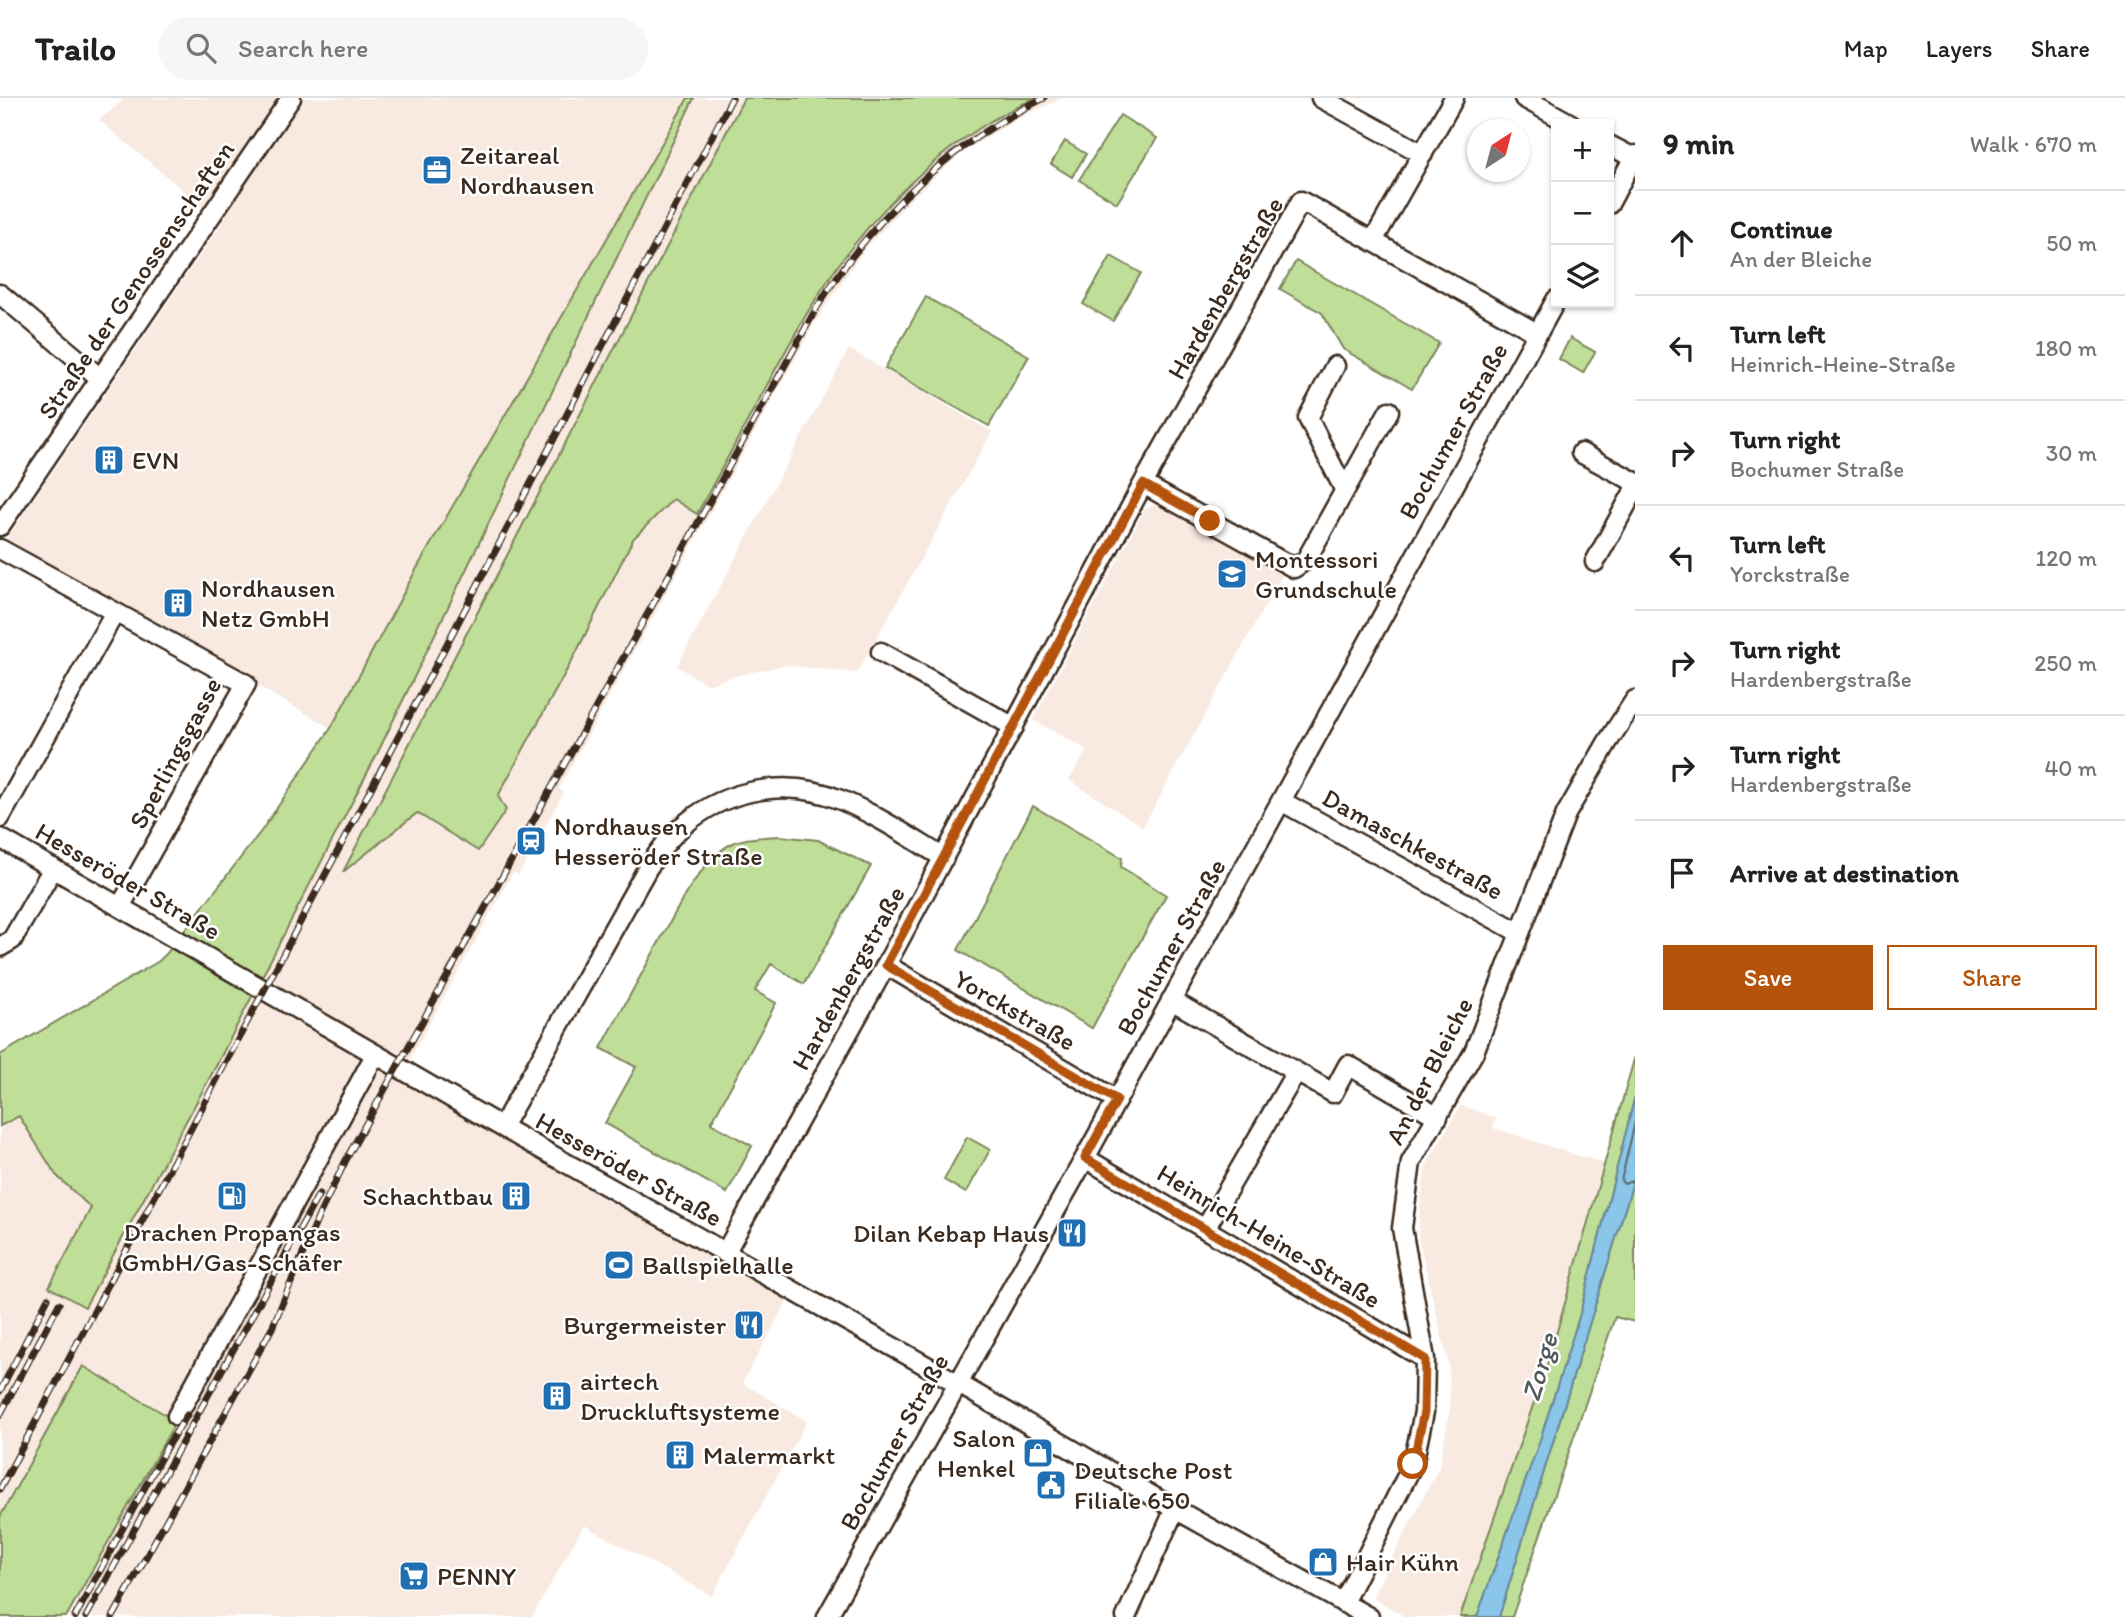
<!DOCTYPE html>
<meta charset="utf-8">
<style>
:root{--surface:#fff;--page:#f6f6f6;--text:#222;--muted:#767676;--line:#e0e0e0;--accent:#b45309}
body{margin:0;font-family:Itim,sans-serif;background:var(--page);color:var(--text)}
.controls{position:absolute;right:21px;top:21px;display:grid;overflow:hidden;border-radius:0px;box-shadow:0 2px 5px #0004}
.controls button{width:63px;height:63px;display:grid;place-items:center;padding:0;border:0;border-bottom:2px solid var(--line);background:var(--surface);color:var(--text);font:35px sans-serif}
.compass{position:absolute;left:1467px;top:21px;width:63px;height:63px;border-radius:50%;background:var(--surface);box-shadow:0 2px 5px #0004;rotate:36deg}
.stop{position:absolute;width:21px;height:21px;margin:-16px;border:5px solid #b45309;border-radius:50%;background:#fff}
.stop.end{background:#b45309;border-color:#fff;box-shadow:0 2px 7px #0008}
.list{margin:0;padding:0;list-style:none}
h2{display:flex;justify-content:space-between;align-items:center;height:91px;margin:0;padding:0 28px;font-size:30px}
h2 small{font-size:23px;font-weight:400;color:var(--muted)}
.list li{display:grid;grid-template-columns:46px 1fr auto;gap:21px;align-items:center;box-sizing:border-box;height:105px;padding:0 28px;border-top:2px solid var(--line)}
.list b{display:block;font-size:26px;white-space:nowrap}
.list p{margin:0;font-size:23px;white-space:nowrap;color:var(--muted)}
.list em{font-size:23px;font-style:normal;color:var(--muted)}
.actions{display:flex;gap:14px;padding:21px 28px}
.actions a{flex:1;padding:16px 0;border:2px solid var(--accent);border-radius:0px;text-align:center;font-size:24px;color:var(--accent)}
.actions .main{background:var(--accent);color:#fff}
.icon{flex:none;width:38px;height:38px;fill:none;stroke:currentColor;stroke-width:2;stroke-linecap:round;stroke-linejoin:round}
.map{position:relative;flex:none;width:1635px;height:1519px;overflow:hidden}
header{display:flex;align-items:center;gap:42px;box-sizing:border-box;height:98px;padding:0 35px;background:var(--surface);border-bottom:2px solid var(--line)}
header strong{font-size:33px}
nav{display:flex;gap:38px;margin-inline-start:auto;font-size:24px}
.search{width:490px;height:63px;background:var(--page);display:flex;align-items:center;gap:18px;box-sizing:border-box;padding:0 24px;border-radius:38px;color:var(--muted);font-size:26px}
main{display:flex}
aside{flex:1;background:var(--surface)}
.map>svg:first-child{display:block}
.built{fill:#f8eae0}
.green{fill:#bfdf98;stroke:#7d845b;stroke-width:2}
.water{fill:#89c6e9;stroke:#6a8898;stroke-width:2}
.lines{fill:none;stroke-linecap:round;stroke-linejoin:round}
.shore{stroke:#5a686f;stroke-width:2}
.street-casing{stroke:#3b2a1e;stroke-width:23}
.street{stroke:#fff;stroke-width:18}
.rail-casing{stroke:#3b2a1e;stroke-width:7}
.rail{stroke:#fff;stroke-width:4.5;stroke-dasharray:13;stroke-linecap:butt}
.route{stroke:#b45309;stroke-width:9}
.labels{text-anchor:middle;dominant-baseline:central;stroke-width:5;stroke-linejoin:round;paint-order:stroke}
.poi-label{font-size:26px;fill:#3b2a1e;stroke:#fff;text-anchor:start}
.street-label{font-size:26px;fill:#3b2a1e;stroke:#fff}
.water-label{font-size:28px;font-style:italic;fill:#52595b;stroke:#fff}
</style>
<header>
<strong>Trailo</strong>
<div class="search"><svg class="icon" aria-label="search" viewBox="0 0 24 24"><circle cx="10" cy="10" r="6"/><path d="M15 15l6 6"/></svg>Search here</div>
<nav><a>Map</a><a>Layers</a><a>Share</a></nav>
</header>
<main>
<div class="map">
<svg width="1635" height="1519" viewBox="0 0 1635 1519">
<rect width="100%" height="100%" fill="#fff"/>
<filter id="ink" filterUnits="userSpaceOnUse"><feTurbulence type="fractalNoise" baseFrequency=".0143" numOctaves="2"/><feDisplacementMap in="SourceGraphic" scale="14" xChannelSelector="R" yChannelSelector="G"/><feConvolveMatrix kernelMatrix="1 2 1 2 8 2 1 2 1" color-interpolation-filters="sRGB"/></filter>
<g filter="url(#ink)">
<path class="built" d="M 126,0 L 749,0 L 674,401 L 697,415 L 805,218 L 851,149 L 905,91 L 958,43 L 1015,9 L 1036,0 L 1063,0 L 1017,21 L 961,55 L 912,100 L 863,153 L 814,226 L 559,690 L 564,694 L 519,777 L 513,775 L 399,981 L 789,1200 L 742,1285 L 807,1323 L 712,1498 L 584,1427 L 532,1519 L 66,1519 L 176,1323 L 84,1268 L 0,1419 L 0,957 L 159,863 L 167,855 L 262,732 L 331,630 L 5,443 L 222,125 L 99,22 Z
M 849,251 L 992,334 L 857,575 L 785,567 L 730,579 L 708,587 L 677,568 Z
M 1162,403 L 1286,470 L 1143,729 L 1069,682 L 1087,652 L 1033,622 L 1145,411 Z
M 1461,1007 L 1496,1020 L 1493,1030 L 1605,1066 L 1550,1258 L 1460,1519 L 1405,1519 L 1372,1499 L 1439,1369 L 1450,1311 L 1449,1268 L 1418,1139 L 1420,1109 L 1426,1068 Z"/>
<path class="green" d="M 688,0 L 694,0 L 378,654 L 215,970 L 85,1209 L 49,1189 L 91,1110 L 56,1077 L 19,1018 L 0,1028 L 0,957 L 159,863 L 167,855 L 262,732 L 331,630 L 417,470 Z
M 744,0 L 1036,0 C 965,30 899,89 852,149 C 821,188 797,232 773,276 C 748,322 723,369 697,416 L 673,401 L 633,441 L 576,555 L 498,698 L 506,712 L 478,753 L 417,715 L 343,774 Z
M 1120,17 L 1157,40 L 1117,105 L 1079,82 Z
M 1065,43 L 1086,56 L 1072,79 L 1051,66 Z
M 1111,158 L 1141,175 L 1113,223 L 1083,206 Z
M 1296,163 L 1439,245 L 1412,291 L 1343,251 L 1322,215 L 1280,191 Z
M 926,199 L 1029,258 L 989,328 L 885,270 Z
M 1570,240 L 1595,254 L 1583,275 L 1559,261 Z
M 1033,708 L 1122,760 L 1121,769 L 1166,797 L 1092,930 L 958,852 Z
M 779,738 L 818,742 L 871,768 L 804,886 L 771,866 L 755,893 L 776,905 L 711,1025 L 752,1048 L 727,1095 L 605,1025 L 636,969 L 601,950 L 686,795 C 699,776 713,754 735,744 C 748,739 765,739 779,738 Z
M 1635,958 L 1635,998 L 1580,1216 L 1540,1342 L 1477,1519 L 1460,1519 L 1550,1258 Z
M 967,1039 L 990,1052 L 966,1095 L 944,1082 Z
M 1635,1078 L 1635,1224 L 1615,1219 L 1512,1519 L 1499,1519 Z
M 83,1268 L 176,1323 L 66,1519 L 0,1519 L 0,1419 Z"/>
<path class="water" d="M 1635,998 L 1635,1078 L 1499,1519 L 1477,1519 L 1540,1342 L 1580,1216 Z"/>
<g class="lines">
<path class="shore" d="M 1635,1024 L 1621,1083 L 1624,1086 L 1635,1082"/>
<g class="street-casing">
<path id="street" d="M 1321,0 L 1423,56
M 1524,0 L 1571,26
M 1609,47 L 1634,60
M 1609,106 L 1635,57
M 1373,143 L 1454,0
M 0,196 L 100,280
M 1335,268 L 1308,320 L 1344,391
M 1581,355 L 1635,384
M 1143,386 L 1294,470 L 1306,462 L 1389,313
M 0,428 L 291,0
M 0,451 L 246,586 L 120,809
M 1595,464 L 1635,391
M 881,554 L 1014,629
M 1281,703 L 1520,835
M 0,720 L 115,514
M 0,740 L 502,1029 L 957,1285 L 1175,1411 L 1369,1519
M 0,849 L 12,842 L 53,770
M 886,867 L 1117,1002
M 1171,902 L 1333,995 L 1348,967 L 1438,1019
M 502,1029 L 647,771 C 658,755 669,739 685,726 C 728,690 789,680 841,702 C 877,717 911,740 944,760
M 1085,1060 L 1425,1261
M 1205,1131 L 1296,974
M 725,1155 L 886,867 L 1143,386 L 1301,103 L 1537,235
M 177,1318 L 375,957
M 1343,1505 L 1413,1366 L 1424,1314 L 1425,1261 L 1402,1130 L 1411,1064 L 1474,954 L 1566,716 L 1607,645 L 1635,602
M 827,1519 L 1085,1060 L 1556,202
M 1126,1519 L 1175,1411"/>
</g>
<use href="#street" class="street"/>
<g class="rail-casing">
<path id="rail" d="M 0,1293 L 48,1200
M 0,1317 L 59,1206
M 0,1391 L 404,628 L 732,0
M 75,1519 L 167,1348 L 187,1317
M 86,1519 L 319,1096
M 113,1519 L 272,1230 L 320,1115 L 348,1058 L 816,211 C 872,120 948,47 1044,0"/>
</g>
<use href="#rail" class="rail"/>
</g>
</g>
<g class="lines" filter="url(#ink)">
<path class="route" d="M 1210,423 L 1143,386 L 886,867 L 1117,1002 L 1085,1060 L 1425,1261 L 1424,1314 L 1413,1366"/>
</g>
<defs>
<g id="office-square" transform="scale(1.575)"><rect x="-9" y="-9" width="18" height="18" rx="4" fill="#1f6fb2" stroke="#fff"/><path d="M-6-3h4V-5.5h4V-3h4V5H-6ZM-1-4.5V-3h2v-1.5ZM-6 0V1H6V0Z" fill="#fff"/></g>
<g id="building-square" transform="scale(1.575)"><rect x="-9" y="-9" width="18" height="18" rx="4" fill="#1f6fb2" stroke="#fff"/><path d="M-4-6H4V6H1V3H-1V6H-4ZM-2.5-4.3h1.7v1.8h-1.7ZM.8-4.3h1.7v1.8H.8ZM-2.5-1h1.7V.8h-1.7ZM.8-1h1.7V.8H.8Z" fill="#fff"/></g>
<g id="school-square" transform="scale(1.575)"><rect x="-9" y="-9" width="18" height="18" rx="4" fill="#1f6fb2" stroke="#fff"/><path d="M0-5L7-2L0 1L-7-2ZM-4 1L0 2.5L4 1V4Q0 6-4 4Z" fill="#fff"/></g>
<g id="station-square" transform="scale(1.575)"><rect x="-9" y="-9" width="18" height="18" rx="4" fill="#1f6fb2" stroke="#fff"/><path d="M-3-6H3Q5-6 5-4V2Q5 4 3 4L4.5 6H3L1.5 4h-3L-3 6H-4.5L-3 4Q-5 4-5 2V-4Q-5-6-3-6ZM-3.5-4v3h7v-3ZM-3.5 1v1.5H-2V1ZM2 1v1.5H3.5V1Z" fill="#fff"/></g>
<g id="fuel-square" transform="scale(1.575)"><rect x="-9" y="-9" width="18" height="18" rx="4" fill="#1f6fb2" stroke="#fff"/><path d="M-5.5-6h7V0h2V4h1.3V-2.5L3-4.5l.8-.8L6-3V5H2.5V1h-1V6h-7ZM-4.2-4.7v3.2H.2V-4.7Z" fill="#fff"/></g>
<g id="restaurant-square" transform="scale(1.575)"><rect x="-9" y="-9" width="18" height="18" rx="4" fill="#1f6fb2" stroke="#fff"/><path d="M-5-6h1v4h1v-4h1v4h1v-4h1v5L-1.5 .5V6h-2V.5L-5-1ZM5-6V6H3V1.5H1.5Q1.5-4 5-6Z" fill="#fff"/></g>
<g id="stadium-square" transform="scale(1.575)"><rect x="-9" y="-9" width="18" height="18" rx="4" fill="#1f6fb2" stroke="#fff"/><path d="M0-5a6.5 5 0 1 0 0 10a6.5 5 0 1 0 0-10ZM-3.5-1.8h7v3.6h-7Z" fill="#fff"/></g>
<g id="shop-square" transform="scale(1.575)"><rect x="-9" y="-9" width="18" height="18" rx="4" fill="#1f6fb2" stroke="#fff"/><path d="M-5-2.5h2.3a2.7 3.5 0 0 1 5.4 0H5L5.5 6h-11ZM-1.5-2.5h3a1.5 2.3 0 0 0-3 0Z" fill="#fff"/></g>
<g id="civic-square" transform="scale(1.575)"><rect x="-9" y="-9" width="18" height="18" rx="4" fill="#1f6fb2" stroke="#fff"/><path d="M-.6-6.5H3V-4.5H.6V-3L4-1V1h2V6H-6V1h2V-1L-.6-3ZM-1.2 2.5V6h2.4V2.5Z" fill="#fff"/></g>
<g id="supermarket-square" transform="scale(1.575)"><rect x="-9" y="-9" width="18" height="18" rx="4" fill="#1f6fb2" stroke="#fff"/><path d="M-6-5.5h2.5l.6 2H6L4.5 2H-2.5L-4.4-4H-6ZM-1.5 3.2a1.3 1.3 0 1 0 .1 0ZM3 3.2a1.3 1.3 0 1 0 .1 0Z" fill="#fff"/></g>
</defs>
<g fill-rule="evenodd">
<use href="#office-square" x="437" y="72"/>
<use href="#building-square" x="109" y="362"/>
<use href="#school-square" x="1232" y="476"/>
<use href="#building-square" x="178" y="505"/>
<use href="#station-square" x="531" y="743"/>
<use href="#fuel-square" x="232" y="1098"/>
<use href="#building-square" x="516" y="1098"/>
<use href="#restaurant-square" x="1072" y="1135"/>
<use href="#stadium-square" x="619" y="1167"/>
<use href="#restaurant-square" x="749" y="1227"/>
<use href="#building-square" x="557" y="1298"/>
<use href="#shop-square" x="1038" y="1355"/>
<use href="#building-square" x="680" y="1357"/>
<use href="#civic-square" x="1051" y="1387"/>
<use href="#shop-square" x="1323" y="1464"/>
<use href="#supermarket-square" x="414" y="1478"/>
</g>
<g class="labels">
<g class="poi-label">
<text x="460" y="57">Zeitareal<tspan x="460" dy="30">Nordhausen</tspan></text>
<text x="132" y="362">EVN</text>
<text x="1255" y="461">Montessori<tspan x="1255" dy="30">Grundschule</tspan></text>
<text x="201" y="490">Nordhausen<tspan x="201" dy="30">Netz GmbH</tspan></text>
<text x="554" y="728">Nordhausen<tspan x="554" dy="30">Hesseröder Straße</tspan></text>
<text x="493" y="1098" text-anchor="end">Schachtbau</text>
<text x="232" y="1134" text-anchor="middle">Drachen Propangas<tspan x="232" dy="30">GmbH/Gas-Schäfer</tspan></text>
<text x="1049" y="1135" text-anchor="end">Dilan Kebap Haus</text>
<text x="642" y="1167">Ballspielhalle</text>
<text x="726" y="1227" text-anchor="end">Burgermeister</text>
<text x="580" y="1283">airtech<tspan x="580" dy="30">Druckluftsysteme</tspan></text>
<text x="1015" y="1340" text-anchor="end">Salon<tspan x="1015" dy="30">Henkel</tspan></text>
<text x="703" y="1357">Malermarkt</text>
<text x="1074" y="1372">Deutsche Post<tspan x="1074" dy="30">Filiale 650</tspan></text>
<text x="1346" y="1464">Hair Kühn</text>
<text x="437" y="1478">PENNY</text>
</g>
<g class="street-label">
<text transform="translate(136 182) rotate(-56)">Straße der Genossenschaften</text>
<text transform="translate(1225 190) rotate(-60)">Hardenbergstraße</text>
<text transform="translate(1453 333) rotate(-61)">Bochumer Straße</text>
<text transform="translate(175 655) rotate(-62)">Sperlingsgasse</text>
<text transform="translate(1413 746) rotate(29)">Damaschkestraße</text>
<text transform="translate(128 783) rotate(30)">Hesseröder Straße</text>
<text transform="translate(1171 849) rotate(-61)">Bochumer Straße</text>
<text transform="translate(848 880) rotate(-61)">Hardenbergstraße</text>
<text transform="translate(1015 912) rotate(30)">Yorckstraße</text>
<text transform="translate(1429 973) rotate(-63)">An der Bleiche</text>
<text transform="translate(629 1071) rotate(29)">Hesseröder Straße</text>
<text transform="translate(1269 1138) rotate(31)">Heinrich-Heine-Straße</text>
<text transform="translate(894 1344) rotate(-61)">Bochumer Straße</text>
</g>
<g class="water-label">
<text transform="translate(1539 1269) rotate(-74)">Zorge</text>
</g>
</g>
</svg>
<div class="controls">
<button>+</button>
<button>−</button>
<button><svg class="icon" aria-label="layers" viewBox="0 0 24 24"><path d="M12 4l9 5-9 5-9-5zM3 14l9 5 9-5"/></svg></button>
</div>
<svg class="compass" viewBox="-18 -18 36 36"><path d="M0-13l5 13h-10z" fill="#e53935"/><path d="M0 13l5-13h-10z" fill="#767676"/></svg>
<div class="stop" style="left:1413px;top:1366px"></div>
<div class="stop end" style="left:1210px;top:423px"></div>
</div>
<aside>
<h2>9 min<small>Walk · 670 m</small></h2>
<ul class="list">
<li><svg class="icon" aria-label="ahead" viewBox="0 0 24 24"><path d="M12 20V5M6 11l6-6 6 6"/></svg><div><b>Continue</b><p>An der Bleiche</p></div><em>50 m</em></li>
<li><svg class="icon" aria-label="left" viewBox="0 0 24 24"><path d="M17 20v-9H6M10 6l-5 5 5 5"/></svg><div><b>Turn left</b><p>Heinrich-Heine-Straße</p></div><em>180 m</em></li>
<li><svg class="icon" aria-label="right" viewBox="0 0 24 24"><path d="M7 20v-9h11M14 6l5 5-5 5"/></svg><div><b>Turn right</b><p>Bochumer Straße</p></div><em>30 m</em></li>
<li><svg class="icon" aria-label="left" viewBox="0 0 24 24"><path d="M17 20v-9H6M10 6l-5 5 5 5"/></svg><div><b>Turn left</b><p>Yorckstraße</p></div><em>120 m</em></li>
<li><svg class="icon" aria-label="right" viewBox="0 0 24 24"><path d="M7 20v-9h11M14 6l5 5-5 5"/></svg><div><b>Turn right</b><p>Hardenbergstraße</p></div><em>250 m</em></li>
<li><svg class="icon" aria-label="right" viewBox="0 0 24 24"><path d="M7 20v-9h11M14 6l5 5-5 5"/></svg><div><b>Turn right</b><p>Hardenbergstraße</p></div><em>40 m</em></li>
<li><svg class="icon" aria-label="arrive" viewBox="0 0 24 24"><path d="M6 21V4h12l-3 4 3 4H6"/></svg><div><b>Arrive at destination</b></div></li>
</ul>
<div class="actions"><a class="main">Save</a><a>Share</a></div>
</aside>
</main>
